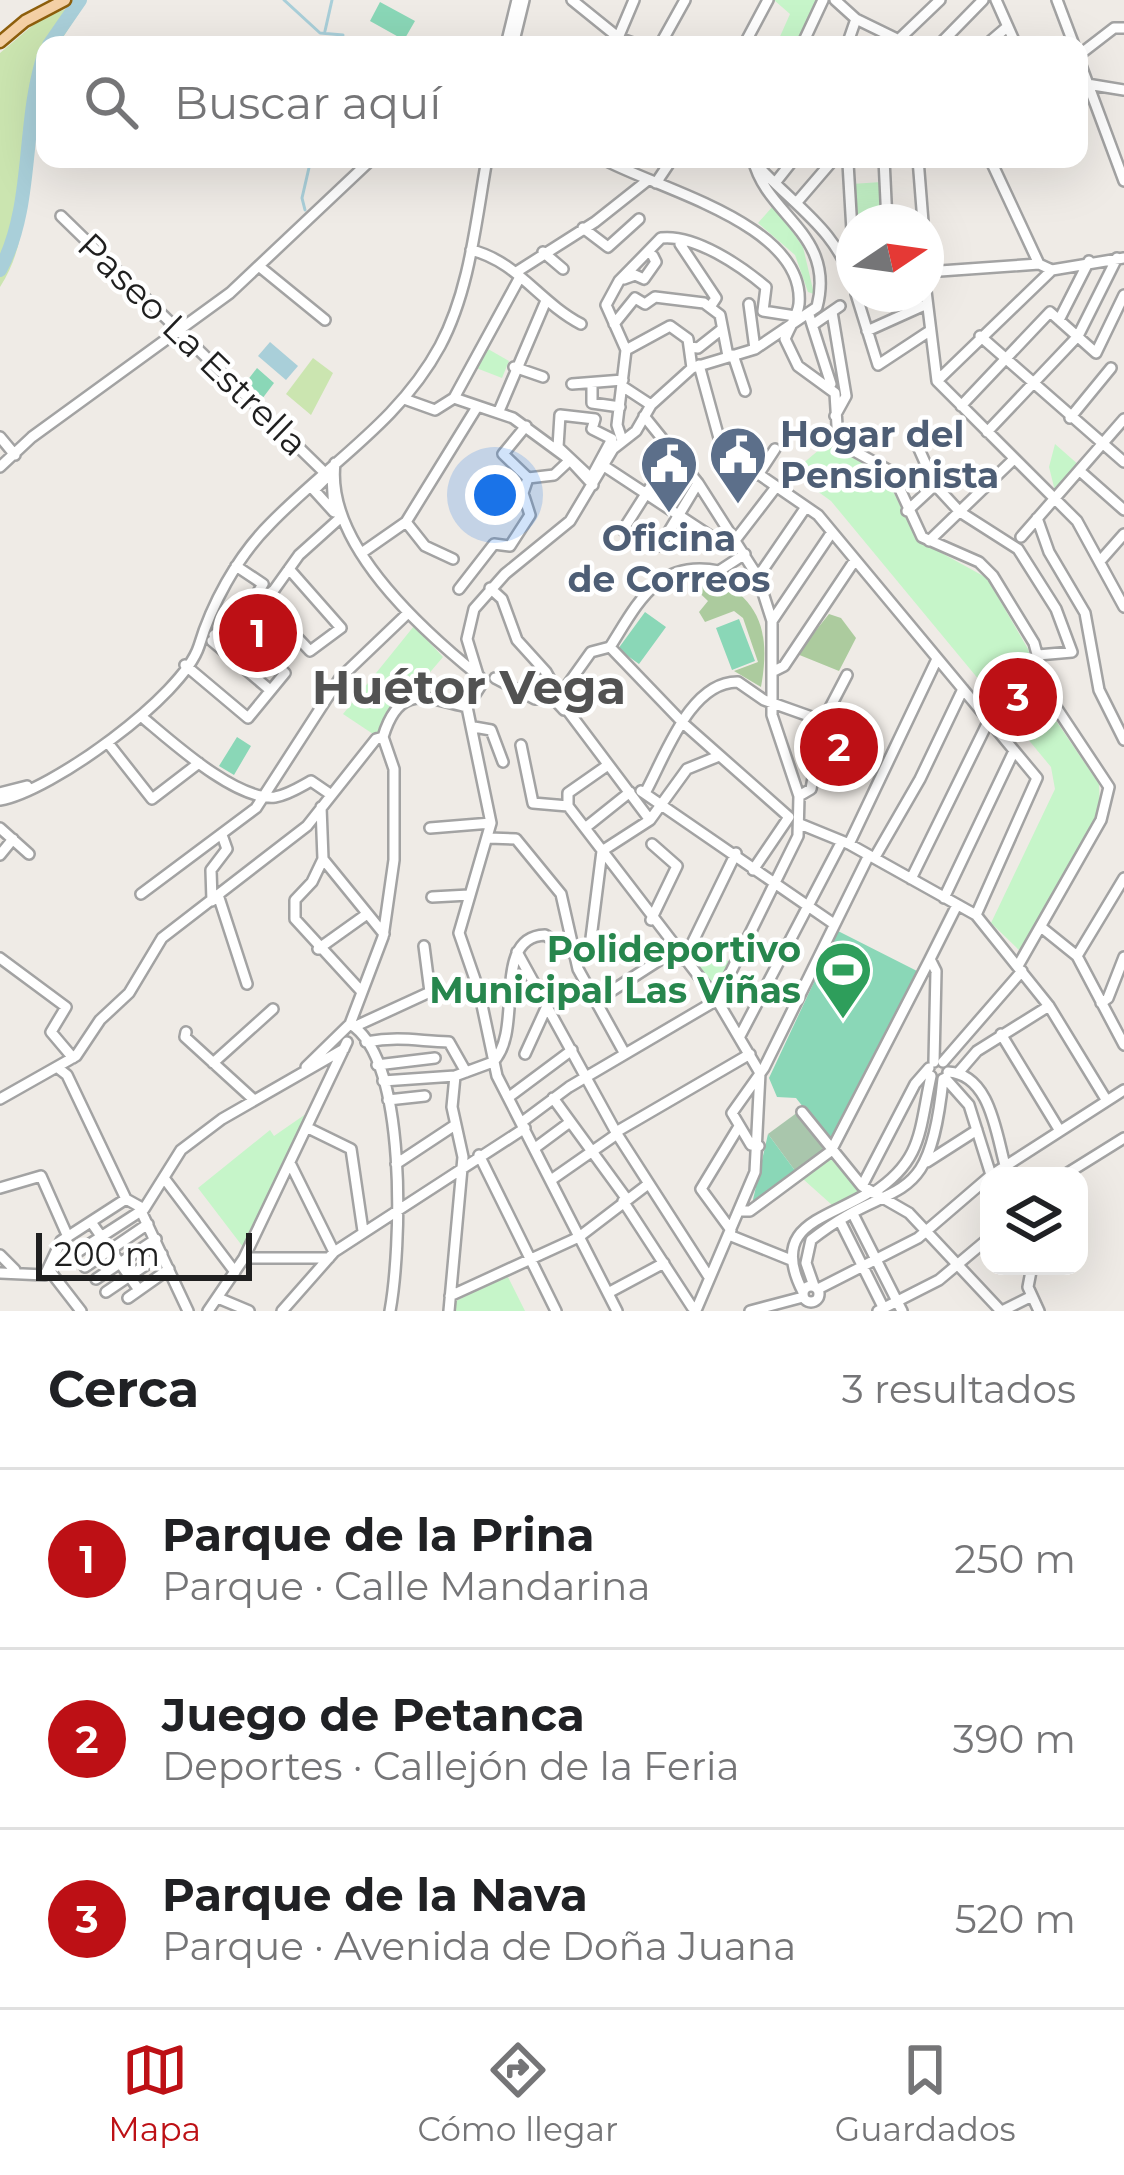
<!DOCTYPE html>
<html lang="es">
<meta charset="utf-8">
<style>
:root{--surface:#fff;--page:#f6f6f6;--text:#202124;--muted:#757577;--line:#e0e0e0;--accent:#bd1015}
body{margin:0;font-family:Montserrat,sans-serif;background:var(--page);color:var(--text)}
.controls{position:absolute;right:36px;bottom:36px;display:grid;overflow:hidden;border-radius:24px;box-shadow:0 12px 48px #0002}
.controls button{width:108px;height:108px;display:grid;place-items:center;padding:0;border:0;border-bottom:3px solid var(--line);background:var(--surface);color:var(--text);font:60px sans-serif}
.compass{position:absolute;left:836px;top:204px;width:108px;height:108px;border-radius:50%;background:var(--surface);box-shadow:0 12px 48px #0002;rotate:77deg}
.scale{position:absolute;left:36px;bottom:30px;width:216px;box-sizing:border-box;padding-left:12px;border:6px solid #1f1f1f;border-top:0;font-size:33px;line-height:42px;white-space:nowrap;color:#1f1f1f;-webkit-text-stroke:9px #fff;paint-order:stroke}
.you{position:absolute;left:495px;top:495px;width:42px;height:42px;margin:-30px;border:9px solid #fff;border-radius:50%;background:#1a73e8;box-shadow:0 0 0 18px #1a73e833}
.badge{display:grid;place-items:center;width:78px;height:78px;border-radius:50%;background:var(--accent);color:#fff;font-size:39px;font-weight:700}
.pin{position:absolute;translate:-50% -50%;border:6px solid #fff;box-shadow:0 3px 12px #0006}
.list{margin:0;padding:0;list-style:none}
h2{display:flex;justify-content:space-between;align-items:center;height:156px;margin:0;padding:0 48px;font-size:51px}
h2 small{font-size:39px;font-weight:400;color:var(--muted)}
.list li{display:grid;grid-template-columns:78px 1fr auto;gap:36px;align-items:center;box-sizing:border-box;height:180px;padding:0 48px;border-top:3px solid var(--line)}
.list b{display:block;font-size:45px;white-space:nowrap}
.list p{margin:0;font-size:39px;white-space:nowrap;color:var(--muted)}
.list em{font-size:39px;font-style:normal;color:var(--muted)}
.icon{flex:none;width:66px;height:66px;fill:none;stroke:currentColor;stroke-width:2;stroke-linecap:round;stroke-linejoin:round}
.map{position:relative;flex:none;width:1124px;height:1311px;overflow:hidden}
.search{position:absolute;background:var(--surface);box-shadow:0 12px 48px #0002;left:36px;right:36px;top:36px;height:132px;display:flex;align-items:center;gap:30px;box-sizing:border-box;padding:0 42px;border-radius:24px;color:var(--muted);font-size:45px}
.sheet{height:696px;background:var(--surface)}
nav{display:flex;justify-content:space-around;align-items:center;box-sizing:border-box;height:168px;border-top:3px solid var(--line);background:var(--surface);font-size:33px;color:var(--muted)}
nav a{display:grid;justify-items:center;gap:6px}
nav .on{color:var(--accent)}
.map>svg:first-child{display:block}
.grass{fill:#cbe5b0}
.forest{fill:#accb9e}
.cemetery{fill:#a9c6ac}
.park{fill:#c6f5c9}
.pitch{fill:#8ad7b7}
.water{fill:#a9cfd9}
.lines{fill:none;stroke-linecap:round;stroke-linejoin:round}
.stream{stroke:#a9cfd9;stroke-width:3}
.river{stroke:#a9cfd9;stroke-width:14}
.minor-casing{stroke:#a3a3a3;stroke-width:14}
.major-casing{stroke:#8d5f0c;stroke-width:15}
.minor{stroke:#fff;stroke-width:9}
.major{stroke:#f4d0a5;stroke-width:10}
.labels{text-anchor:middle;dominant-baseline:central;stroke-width:9;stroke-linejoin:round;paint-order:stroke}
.street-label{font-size:36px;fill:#1f1f1f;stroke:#fff}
.service-label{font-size:36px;font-weight:bold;fill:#4e5e75;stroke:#fff;text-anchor:start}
.leisure-label{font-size:36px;font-weight:bold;fill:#27864d;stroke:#fff;text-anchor:end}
.district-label{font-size:48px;font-weight:bold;fill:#525252;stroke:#fff}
</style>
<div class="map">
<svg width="1124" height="1311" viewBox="0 0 1124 1311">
<rect width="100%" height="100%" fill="#efebe6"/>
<path class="grass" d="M 87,0 L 58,45 L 45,45 C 45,94 35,131 28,178 C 23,218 23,251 0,287 L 0,53 L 39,20 Z
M 313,358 L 333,373 L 311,415 L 286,394 Z"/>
<path class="forest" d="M 703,573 C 757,595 772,626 761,687 L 734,671 L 758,662 L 743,618 L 734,611 L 705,622 L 699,612 L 708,601 L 684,578 Z
M 829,614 L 841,618 L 856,638 L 839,671 L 797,654 Z"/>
<path class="cemetery" d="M 798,1112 L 826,1148 L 796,1172 L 768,1134 Z"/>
<path class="park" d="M 774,0 L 816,0 L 797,45 L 778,41 L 790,14 Z
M 881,182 L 883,222 L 854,222 L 852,184 Z
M 774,205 L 803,247 L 814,294 L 808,292 L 795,255 L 758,223 Z
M 481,345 L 509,361 L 502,378 L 471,366 Z
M 826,444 L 884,474 L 918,540 L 987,578 L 1028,649 L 1044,703 L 1099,784 L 1100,809 L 1020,951 L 991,923 L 1055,789 L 1051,767 L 831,501 L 792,473 L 802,471 L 801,465 Z
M 1055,444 L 1080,466 L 1055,491 L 1049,467 Z
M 257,608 L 285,633 L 261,659 L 231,633 Z
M 414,626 L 443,657 L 376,736 L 343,714 Z
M 696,945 L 732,963 L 718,991 L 690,957 Z
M 313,1109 L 243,1247 L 198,1188 L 270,1130 L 274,1136 Z
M 831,1159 L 859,1191 L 832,1205 L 803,1179 Z
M 507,1275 L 525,1311 L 454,1311 L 454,1302 Z"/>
<path class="pitch" d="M 380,2 L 415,21 L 404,40 L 370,21 Z
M 257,368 L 274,383 L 256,407 L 240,390 Z
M 645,612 L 666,627 L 639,664 L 618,649 Z
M 739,619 L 755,661 L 732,670 L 716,628 Z
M 237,737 L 251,746 L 234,775 L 219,766 Z
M 838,931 L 917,971 L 830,1141 L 796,1098 L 777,1097 L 769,1078 Z
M 768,1134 L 796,1172 L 752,1204 Z"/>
<path class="water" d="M 270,342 L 298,366 L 286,380 L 258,356 Z"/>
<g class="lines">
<path class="stream" d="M 284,0 L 320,33 L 343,35
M 325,31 L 332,0
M 322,45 L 325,39
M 305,210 L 302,198 L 311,159"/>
<path class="river" d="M 49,45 L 80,0
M 0,270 C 35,205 21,122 45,52"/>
<g class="minor-casing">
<path id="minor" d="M 572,0 L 619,38 L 639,45
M 835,0 L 856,19 L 895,38
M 996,0 L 1016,45
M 1057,0 L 1074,45
M 506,45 L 517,0
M 513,45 L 524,0
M 615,45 L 634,0
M 660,45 L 685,0
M 744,45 L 768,0
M 802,45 L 823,0
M 847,45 L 856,19
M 893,45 L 940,0
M 939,45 L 983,0
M 986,45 L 1007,27
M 1079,55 L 1114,28 L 1124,28
M 1079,60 L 1124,181
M 1087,84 L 1124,90
M 603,159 C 657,189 806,224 799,304 C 798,315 789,328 785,339 L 798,366 L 835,393 L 838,442 L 892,472 L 922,537 L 979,562 L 993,576 L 1034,643 L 1048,695 L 1109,787 L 1101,820 L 1019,964
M 884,159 L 887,222
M 918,159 L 923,222
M 990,159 L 1039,264
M 848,163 L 852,231
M 757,165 C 794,206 838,230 854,287
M 656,183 L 672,159
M 775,183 L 794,159
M 797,202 L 834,159
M 61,216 L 325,473
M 583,228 L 608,247 L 639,219
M 680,244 L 716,298 L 710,307
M 471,250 C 517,261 539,302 581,324
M 543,252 L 563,269
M 926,258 L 926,265
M 260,267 L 325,320
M 518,271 L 595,222 L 648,180
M 926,272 L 1039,264 L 1052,270 L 1124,258
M 624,279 L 635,275 L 644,279 L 656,262 L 653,256
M 926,291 L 937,381 L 1077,521 L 1124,607
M 856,294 L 878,365 L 928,332
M 749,304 L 755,349
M 832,312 L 846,396 L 835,416
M 809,315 L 831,384
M 1059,320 L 1089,261
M 614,324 L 635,298 L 645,304 L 655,297 L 704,303 L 720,315 L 728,356
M 814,324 L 840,306
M 867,331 L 927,304
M 980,336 L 1124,462
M 690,347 L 698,348 L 722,329
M 626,350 L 670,326 L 688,339 L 692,368
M 733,355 L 745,391
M 699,365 L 722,449 L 818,515 L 1037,778 L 976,915
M 514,367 L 543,377
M 937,381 L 1052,270
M 572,384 L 623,380
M 592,384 L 592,403 L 620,407
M 622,386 L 651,405
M 454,398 L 520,277
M 407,400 L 435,410 L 454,398 L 513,418 L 570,460 L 593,485
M 961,406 L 1050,312 L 1096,353 L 1124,295
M 499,411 L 545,303
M 560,415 L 595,419 L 592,429 L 612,439 L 591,478 L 558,447 Z
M 1070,418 L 1111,368
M 526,426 L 503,454 L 528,478
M 987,432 L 1078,336 L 1117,258
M 0,437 L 15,455
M 622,440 L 617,425 L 626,350 L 606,305 L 619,281 L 661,238 C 695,234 741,266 766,287 L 763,311 L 795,316
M 919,449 L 935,485 L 960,512 L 1018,549 L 1056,609 L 1072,652 L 1038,655
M 335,463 C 325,544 422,630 479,676
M 604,466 L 721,543
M 0,467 L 32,437 L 230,293 L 372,159
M 1081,472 L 1124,510
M 758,475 L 775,449
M 328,476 L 332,476 L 334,512 L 314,490 Z
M 907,511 L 935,485
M 1037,518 L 1049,552 L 1085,613 L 1099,690 L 1124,740
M 406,522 L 425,546 L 453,559
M 623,530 L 674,450
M 1021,537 L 1124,419
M 736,539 L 776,487
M 929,541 L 1014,459
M 660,546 L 698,483
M 363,552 L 406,522 L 477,407
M 1101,560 L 1124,534
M 236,566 L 263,584 L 255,597
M 758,577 L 806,507
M 490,588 L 502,599 L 517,640 L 546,672 L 568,711 L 650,820
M 459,589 L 494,544 L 510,546 L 530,515 L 523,493 L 528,478 L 554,475 L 570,460
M 261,599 L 310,651 L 341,628 L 289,569
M 772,621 L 832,532
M 214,635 L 274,590 L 299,555 L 339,519
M 212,641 L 270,690
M 610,647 L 684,724 L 789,817
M 185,665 L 248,718 L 285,673 L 268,657 L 291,633
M 772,672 L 784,666 L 855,560
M 495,678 L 535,699 L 553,698 L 564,710
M 561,694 L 591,652 L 610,647 C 639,601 658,559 719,571 L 745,554
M 467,707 L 481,685 L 467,639 L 474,609 L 505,574 L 570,521 L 613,449 L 636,431 L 651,405 L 692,368 L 755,349 L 817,307 C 836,233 766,216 753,159
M 467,707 L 491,823 L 459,933 L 479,991 L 497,1076 L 617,1311
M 142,717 C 171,741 236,801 275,797 C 288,795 300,787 311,781 L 330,794
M 474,727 L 491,730 L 503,762
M 108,743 L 152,799 L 199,763
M 521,745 L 533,803 L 568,806
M 608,765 L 568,793 L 568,806 L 717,1000 L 760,1073 L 755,1172 L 697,1308
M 641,791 L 834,924
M 0,793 L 27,786
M 645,793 C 665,757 690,681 738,682 L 764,700 L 823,721
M 799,796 L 811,789 L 823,721 L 847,675
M 0,800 C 50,792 183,696 199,646 C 211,606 236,558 270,524 C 329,463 399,422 440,346 C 470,290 476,220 487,159
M 321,807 L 323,859 L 384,934
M 800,824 L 849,844 L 976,915 L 1049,1006 L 1107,1101
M 0,828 L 29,854
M 430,828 L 491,823
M 585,828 L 630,792
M 489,838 L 516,839 L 561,894 L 578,969 L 625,1054
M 849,844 L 937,659
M 0,855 L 13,839
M 875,857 L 920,779 L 963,689
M 323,859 L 312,882 L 295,900 L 295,919 L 362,992
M 753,870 L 789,817
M 911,879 L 989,720
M 141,894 L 256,808 L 340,678 L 408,613
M 432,897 L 469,895
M 219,898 L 247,984
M 944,898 L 1014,751
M 212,901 L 211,870 L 227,849 L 222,835
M 651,920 L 677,866 L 652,844
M 1041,927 L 1077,956 L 1124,1045
M 318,949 L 367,914
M 517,952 L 617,1134 L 709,1277
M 1077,956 L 1124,878
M 0,958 L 66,1007 L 51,1032 L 73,1058
M 930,959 L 957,905
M 684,960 L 736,853
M 452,997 L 479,991
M 596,1001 L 675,950
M 1101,1003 L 1108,998 L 1124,957
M 350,1024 C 409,1059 401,1251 390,1311
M 356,1026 L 430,992 L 424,946
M 186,1032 L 185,1037 L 253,1099
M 1001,1034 L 1060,1131
M 740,1036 L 842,841
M 366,1042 C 400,1036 417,1041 449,1042 L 466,1072
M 525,1054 L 547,1006
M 943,1062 L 1022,971
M 213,1063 L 273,1009
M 377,1065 L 435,1058
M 306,1067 L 350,1024 L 383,937 L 394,860 L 394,769 L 383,737
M 58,1068 L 67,1075 L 126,1199
M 948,1072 C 990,1074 996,1133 1005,1165
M 958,1073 L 977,1051 L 1049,1006
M 945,1078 L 969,1105 L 991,1175
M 383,1081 L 455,1076 L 493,1062 C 525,1030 490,937 545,935 L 579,957 L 589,954 L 602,851 L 650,820 L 687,769 L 719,756
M 509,1097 L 572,1050
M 553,1098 L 626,1198
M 0,1099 L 76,1056 L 100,1020 L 129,993 L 162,938 L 307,826 L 376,739 L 383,737 C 399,683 426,698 467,707
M 388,1100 L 425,1096
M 802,1112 L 862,1186 L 909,1213 L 1001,1311
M 522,1122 L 569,1087 L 717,1000 L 798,836 L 799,796 L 772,715 L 772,621 L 758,577 L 698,483 L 644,416
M 308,1128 L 351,1149 L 363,1231
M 616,1132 L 750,1054
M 759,1146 L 751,1145 L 732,1113 L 764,1068 L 869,855
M 535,1148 L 570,1122
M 479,1155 L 556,1311
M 927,1162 L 977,1130
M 396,1164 L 455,1125
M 291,1165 L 334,1252
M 990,1176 L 1124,1090
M 1063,1176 L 1124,1138
M 164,1178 L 235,1272
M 551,1180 L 617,1134
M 862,1186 L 915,1084 L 929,1068
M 0,1188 L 41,1176 L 68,1237
M 873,1193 C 923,1160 919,1131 931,1076
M 623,1201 L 692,1307
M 141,1211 L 188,1311
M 741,1211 L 750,1211 L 831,1151 L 930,959 L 936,971 L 934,1062
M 854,1216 L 902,1311
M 91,1222 L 139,1290
M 841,1223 L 884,1309
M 731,1230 L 701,1189 L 738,1128
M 729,1235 L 791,1260
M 76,1253 L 144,1209 L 181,1150 L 222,1119 L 344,1049
M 0,1255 L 15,1270
M 244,1258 L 329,1258
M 1032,1266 L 1028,1287 L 1039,1311
M 85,1267 L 148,1224
M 50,1271 L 81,1311
M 0,1273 L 45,1275 L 61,1241 L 126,1199 L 144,1209
M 96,1279 L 156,1239
M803 1294a8 8 0 1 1 16 0a8 8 0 1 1-16 0Z
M 814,1286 L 806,1263 L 811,1240 C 895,1173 929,1218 943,1079
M 818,1289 L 918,1238 L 989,1177
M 106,1292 L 162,1254
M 803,1292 C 768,1224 826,1220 870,1192
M 608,1293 L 664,1263
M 450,1296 L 579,1237 L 647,1185
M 128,1298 L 169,1269
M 218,1298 L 249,1311
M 208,1311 L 244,1258 L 347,1042
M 282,1311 L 334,1252 L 525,1128
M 449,1311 L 463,1157 L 452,1107 L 455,1076
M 750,1311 L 803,1297
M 878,1311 L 939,1280 L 989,1238
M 1002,1311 L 1030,1297"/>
</g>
<g class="major-casing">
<path id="major" d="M 0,42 L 25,21 L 65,0"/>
</g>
<use href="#minor" class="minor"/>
<use href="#major" class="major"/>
</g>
<defs>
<g id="civic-pin" transform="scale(3)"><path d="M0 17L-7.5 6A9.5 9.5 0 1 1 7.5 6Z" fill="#5c6f8a" stroke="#fff"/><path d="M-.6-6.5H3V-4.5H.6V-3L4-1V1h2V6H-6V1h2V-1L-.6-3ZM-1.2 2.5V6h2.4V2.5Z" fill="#fff"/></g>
<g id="stadium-pin" transform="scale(3)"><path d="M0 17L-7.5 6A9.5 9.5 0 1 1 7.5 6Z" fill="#2e9e5b" stroke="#fff"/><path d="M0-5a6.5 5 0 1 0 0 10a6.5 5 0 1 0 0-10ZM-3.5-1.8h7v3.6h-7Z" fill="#fff"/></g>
</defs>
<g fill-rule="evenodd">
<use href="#civic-pin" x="738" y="455"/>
<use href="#civic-pin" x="669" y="464"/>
<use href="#stadium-pin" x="843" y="970"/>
</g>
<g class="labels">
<g class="street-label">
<text transform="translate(193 344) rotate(44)">Paseo La Estrella</text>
</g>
<g class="service-label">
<text x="780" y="434">Hogar del<tspan x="780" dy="41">Pensionista</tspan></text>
<text x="669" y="538" text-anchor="middle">Oficina<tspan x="669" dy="41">de Correos</tspan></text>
</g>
<g class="leisure-label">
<text x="801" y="949">Polideportivo<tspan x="801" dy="41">Municipal Las Viñas</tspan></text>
</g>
<g class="district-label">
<text x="469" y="687">Huétor Vega</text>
</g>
</g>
</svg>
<div class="controls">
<button><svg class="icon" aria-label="layers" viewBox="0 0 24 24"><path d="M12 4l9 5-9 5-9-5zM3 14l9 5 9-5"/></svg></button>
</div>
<svg class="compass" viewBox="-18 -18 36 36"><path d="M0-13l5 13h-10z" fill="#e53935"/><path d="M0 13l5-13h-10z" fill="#757577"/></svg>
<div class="scale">200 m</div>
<div class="you"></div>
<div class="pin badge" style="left:258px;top:633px">1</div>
<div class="pin badge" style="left:839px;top:747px">2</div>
<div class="pin badge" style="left:1018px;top:697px">3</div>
<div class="search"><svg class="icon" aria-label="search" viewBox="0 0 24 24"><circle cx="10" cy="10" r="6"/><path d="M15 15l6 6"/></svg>Buscar aquí</div>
</div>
<section class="sheet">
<h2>Cerca<small>3 resultados</small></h2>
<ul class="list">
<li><span class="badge">1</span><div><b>Parque de la Prina</b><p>Parque · Calle Mandarina</p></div><em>250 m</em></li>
<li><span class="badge">2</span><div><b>Juego de Petanca</b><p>Deportes · Callejón de la Feria</p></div><em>390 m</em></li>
<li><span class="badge">3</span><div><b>Parque de la Nava</b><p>Parque · Avenida de Doña Juana</p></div><em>520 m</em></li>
</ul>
</section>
<nav>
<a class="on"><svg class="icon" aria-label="map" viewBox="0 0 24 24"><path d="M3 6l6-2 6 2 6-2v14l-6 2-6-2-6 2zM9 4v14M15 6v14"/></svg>Mapa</a>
<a><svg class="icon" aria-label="directions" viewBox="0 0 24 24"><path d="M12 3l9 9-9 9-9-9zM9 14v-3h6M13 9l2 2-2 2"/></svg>Cómo llegar</a>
<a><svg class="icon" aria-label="saved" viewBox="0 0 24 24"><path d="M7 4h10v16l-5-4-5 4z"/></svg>Guardados</a>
</nav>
